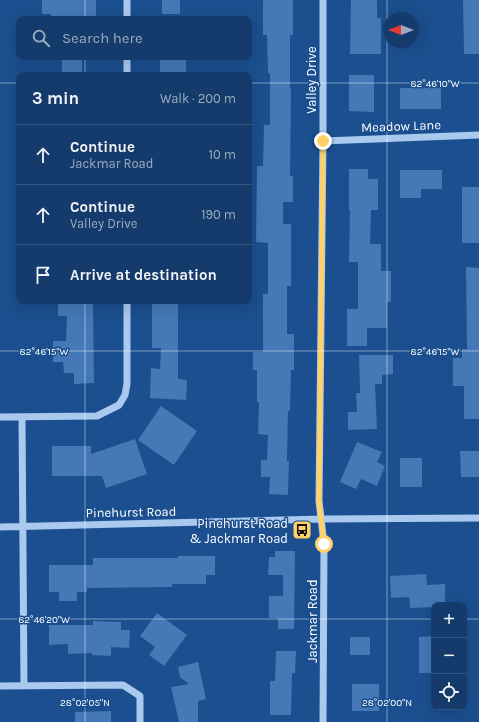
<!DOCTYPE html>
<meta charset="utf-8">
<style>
:root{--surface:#143b6b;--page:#1d4271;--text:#f1f3f6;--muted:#9dadc1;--line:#33557e}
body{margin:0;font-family:Karla,sans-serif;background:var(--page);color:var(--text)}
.controls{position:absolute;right:12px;bottom:12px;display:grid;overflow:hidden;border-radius:8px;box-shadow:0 4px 16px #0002}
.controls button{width:36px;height:36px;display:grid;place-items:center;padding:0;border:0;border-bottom:1px solid var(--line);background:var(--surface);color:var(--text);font:20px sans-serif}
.compass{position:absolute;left:383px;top:12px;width:36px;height:36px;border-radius:50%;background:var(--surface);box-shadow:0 4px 16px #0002;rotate:270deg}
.stop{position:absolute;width:12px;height:12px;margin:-9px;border:3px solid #ffd166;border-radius:50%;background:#fff}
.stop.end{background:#ffd166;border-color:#fff;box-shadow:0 1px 4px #0008}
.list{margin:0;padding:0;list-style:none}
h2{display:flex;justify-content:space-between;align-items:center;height:52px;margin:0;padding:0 16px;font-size:17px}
h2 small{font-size:13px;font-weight:400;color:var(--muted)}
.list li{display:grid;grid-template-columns:26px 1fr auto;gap:12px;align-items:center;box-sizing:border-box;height:60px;padding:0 16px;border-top:1px solid var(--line)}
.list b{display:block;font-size:15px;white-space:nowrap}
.list p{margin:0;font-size:13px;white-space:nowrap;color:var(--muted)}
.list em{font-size:13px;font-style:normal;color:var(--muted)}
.icon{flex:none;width:22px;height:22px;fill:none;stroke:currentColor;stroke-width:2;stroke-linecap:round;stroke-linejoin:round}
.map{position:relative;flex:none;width:479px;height:722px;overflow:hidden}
.search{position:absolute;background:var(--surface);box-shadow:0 4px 16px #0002;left:16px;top:16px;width:236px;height:44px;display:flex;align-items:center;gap:10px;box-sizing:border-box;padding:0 14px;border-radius:8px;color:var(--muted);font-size:15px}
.panel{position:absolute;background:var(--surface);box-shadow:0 4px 16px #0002;left:16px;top:72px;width:236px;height:232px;border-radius:8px}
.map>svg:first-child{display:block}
.building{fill:#4478b7}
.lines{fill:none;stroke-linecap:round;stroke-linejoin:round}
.minor{stroke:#a9c9ee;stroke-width:7}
.route{stroke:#ffd166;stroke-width:5}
.ticks{fill:none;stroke:#fff;stroke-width:1;stroke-opacity:0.45}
.labels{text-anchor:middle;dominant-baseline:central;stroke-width:3;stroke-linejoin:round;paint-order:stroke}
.street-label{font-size:13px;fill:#fff;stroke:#1b4f8f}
.poi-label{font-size:13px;fill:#fff;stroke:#1b4f8f;text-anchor:end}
.ticks-label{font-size:10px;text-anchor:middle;fill:#fff;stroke:#1b4f8f;stroke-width:3;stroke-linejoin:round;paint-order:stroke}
</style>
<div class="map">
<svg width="479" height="722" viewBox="0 0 479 722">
<rect width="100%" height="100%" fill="#1b4f8f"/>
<path class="building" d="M 42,0 L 96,0 L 96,19 L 51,19 L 51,14 L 42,14 Z
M 162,0 L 180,0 L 180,14 L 162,14 Z
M 263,0 L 293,0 L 293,35 L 290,35 L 290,88 L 291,88 L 290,176 L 293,176 L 293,202 L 283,202 L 283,224 L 291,224 L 291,286 L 287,286 L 287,334 L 294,334 L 294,370 L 291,370 L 290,411 L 288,411 L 287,461 L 289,461 L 288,495 L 269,494 L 270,477 L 261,477 L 261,460 L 267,460 L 268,435 L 258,434 L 259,402 L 257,402 L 257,370 L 253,370 L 253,352 L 263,352 L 263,294 L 268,294 L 268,243 L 256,242 L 257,166 L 263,166 L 264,125 L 270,125 L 270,73 L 268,73 L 267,35 L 263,35 Z
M 351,0 L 377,0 L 377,18 L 381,18 L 381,54 L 350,54 Z
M 463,0 L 479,0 L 479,54 L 464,54 Z
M 62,57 L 82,57 L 82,75 L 62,75 Z
M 160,57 L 186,57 L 186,75 L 160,75 Z
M 349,75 L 374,75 L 374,112 L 349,111 Z
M 400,88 L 441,88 L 441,109 L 400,109 Z
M 349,169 L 368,169 L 368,179 L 378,179 L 378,210 L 371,210 L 370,244 L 381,244 L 381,271 L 391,271 L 391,302 L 387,302 L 387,328 L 367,328 L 367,346 L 347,346 L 347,309 L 358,309 L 358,262 L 349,262 L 350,210 L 349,210 Z
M 400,170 L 442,170 L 442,189 L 421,189 L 421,198 L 400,198 Z
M 462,187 L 479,187 L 479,243 L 462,243 Z
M 466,267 L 479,268 L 479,419 L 464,419 L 464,386 L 453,386 L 453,358 L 462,358 L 462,349 L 467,349 Z
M 58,301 L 93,301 L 94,383 L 74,384 L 74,373 L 64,373 L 63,362 L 53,362 L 53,341 L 66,341 L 67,316 L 58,316 Z
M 152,301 L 178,301 L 178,379 L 187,380 L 186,400 L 150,398 L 151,368 L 160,369 L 161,348 L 152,348 Z
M 359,355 L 393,355 L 393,374 L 382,375 L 382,384 L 375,384 L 377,429 L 348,430 L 348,412 L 357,412 L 356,393 L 360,393 Z
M 161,406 L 197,431 L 174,465 L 138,440 Z
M 135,439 L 147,474 L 106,488 L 102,476 L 52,476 L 52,446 L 91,446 L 91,454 Z
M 357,442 L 382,452 L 377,462 L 385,466 L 377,486 L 361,479 L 356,489 L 340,482 Z
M 460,451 L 479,451 L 479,477 L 461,477 Z
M 400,458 L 422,458 L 422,487 L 400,487 Z
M 275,551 L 295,551 L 294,629 L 278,629 L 278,618 L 269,618 L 269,596 L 283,596 L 283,575 L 268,575 L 269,557 L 275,557 Z
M 178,556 L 215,556 L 215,575 L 206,575 L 206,584 L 172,584 L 172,587 L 87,588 L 87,592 L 77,592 L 77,601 L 59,601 L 59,592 L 49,592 L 49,565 L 93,565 L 93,558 L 178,558 Z
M 426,574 L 427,585 L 445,584 L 445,605 L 434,605 L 434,607 L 410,608 L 409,597 L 391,598 L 390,576 Z
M 157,613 L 187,635 L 164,666 L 149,655 L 155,647 L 140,636 Z
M 93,621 L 121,622 L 121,630 L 130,630 L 129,648 L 111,647 L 111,656 L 92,655 L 92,653 L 68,654 L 68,644 L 49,645 L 49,625 L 93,625 Z
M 434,636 L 434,673 L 419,673 L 419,637 Z
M 350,637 L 370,637 L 370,655 L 350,655 Z
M 276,651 L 296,651 L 295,673 L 292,673 L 291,715 L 270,715 L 270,681 L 275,681 Z
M 198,662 L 206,699 L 198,701 L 198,722 L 179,722 L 171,687 L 189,684 L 180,677 L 178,667 Z
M 352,684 L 379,684 L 379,711 L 352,711 Z
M 111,711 L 111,722 L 75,722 L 75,712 Z"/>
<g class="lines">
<path class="minor" d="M 323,0 L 323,141 L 319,501 L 324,544 L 323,722
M 127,19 L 127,0
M 127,75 L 127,57
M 323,141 L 479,135
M 0,417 L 97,416 L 119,405 L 125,395 L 127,384 L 127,301
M 22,417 L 24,686
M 0,527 L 322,519 L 479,518
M 0,686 L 123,685 L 140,696 L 140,722"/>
</g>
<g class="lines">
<path class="route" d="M 323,141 L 319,501 L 324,544"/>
</g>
<path class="ticks" d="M 85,0 L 85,19M 387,0 L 387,722M 85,57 L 85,75M 0,83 L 19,83M 249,83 L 479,83M 85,301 L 85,722M 0,351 L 479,351M 0,619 L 434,619M 464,619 L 479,619"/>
<defs>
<g id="bus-square" transform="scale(1)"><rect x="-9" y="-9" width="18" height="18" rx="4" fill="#ffd166" stroke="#1b4f8f"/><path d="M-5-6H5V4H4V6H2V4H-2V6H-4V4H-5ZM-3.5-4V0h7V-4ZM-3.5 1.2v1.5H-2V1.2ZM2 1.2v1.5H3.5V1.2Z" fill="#111"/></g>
</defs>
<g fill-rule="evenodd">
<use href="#bus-square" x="302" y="530"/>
</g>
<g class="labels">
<g class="street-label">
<text transform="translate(311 80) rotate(-90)">Valley Drive</text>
<text transform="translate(401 126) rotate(-2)">Meadow Lane</text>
<text transform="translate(131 512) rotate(-1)">Pinehurst Road</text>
<text transform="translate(312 621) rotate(-90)">Jackmar Road</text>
</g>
<g class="poi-label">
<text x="288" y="523">Pinehurst Road<tspan x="288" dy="15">&amp; Jackmar Road</tspan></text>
</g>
</g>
<g class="ticks-label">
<text x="435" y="87">82°46'10"W</text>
<text x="435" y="355">82°46'15"W</text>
<text x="44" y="355">82°46'15"W</text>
<text x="44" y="623">82°46'20"W</text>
<text x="85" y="706">28°02'05"N</text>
<text x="387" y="706">28°02'00"N</text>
</g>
</svg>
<div class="controls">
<button>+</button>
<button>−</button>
<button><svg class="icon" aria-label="locate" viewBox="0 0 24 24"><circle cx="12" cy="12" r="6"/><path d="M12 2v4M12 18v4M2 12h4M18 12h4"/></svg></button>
</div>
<svg class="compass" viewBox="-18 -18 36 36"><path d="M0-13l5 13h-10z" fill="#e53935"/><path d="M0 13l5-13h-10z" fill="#9dadc1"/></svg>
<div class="stop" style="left:324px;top:544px"></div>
<div class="stop end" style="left:323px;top:141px"></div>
<div class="search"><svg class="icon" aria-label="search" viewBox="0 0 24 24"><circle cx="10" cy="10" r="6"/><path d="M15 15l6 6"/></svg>Search here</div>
<section class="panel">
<h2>3 min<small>Walk · 200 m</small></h2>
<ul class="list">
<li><svg class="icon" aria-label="ahead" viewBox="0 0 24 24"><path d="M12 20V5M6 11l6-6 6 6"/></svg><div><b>Continue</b><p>Jackmar Road</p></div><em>10 m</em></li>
<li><svg class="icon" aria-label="ahead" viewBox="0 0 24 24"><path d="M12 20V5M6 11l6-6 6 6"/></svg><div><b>Continue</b><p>Valley Drive</p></div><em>190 m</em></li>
<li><svg class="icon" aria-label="arrive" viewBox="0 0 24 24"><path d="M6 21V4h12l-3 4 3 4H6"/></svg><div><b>Arrive at destination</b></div></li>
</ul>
</section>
</div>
